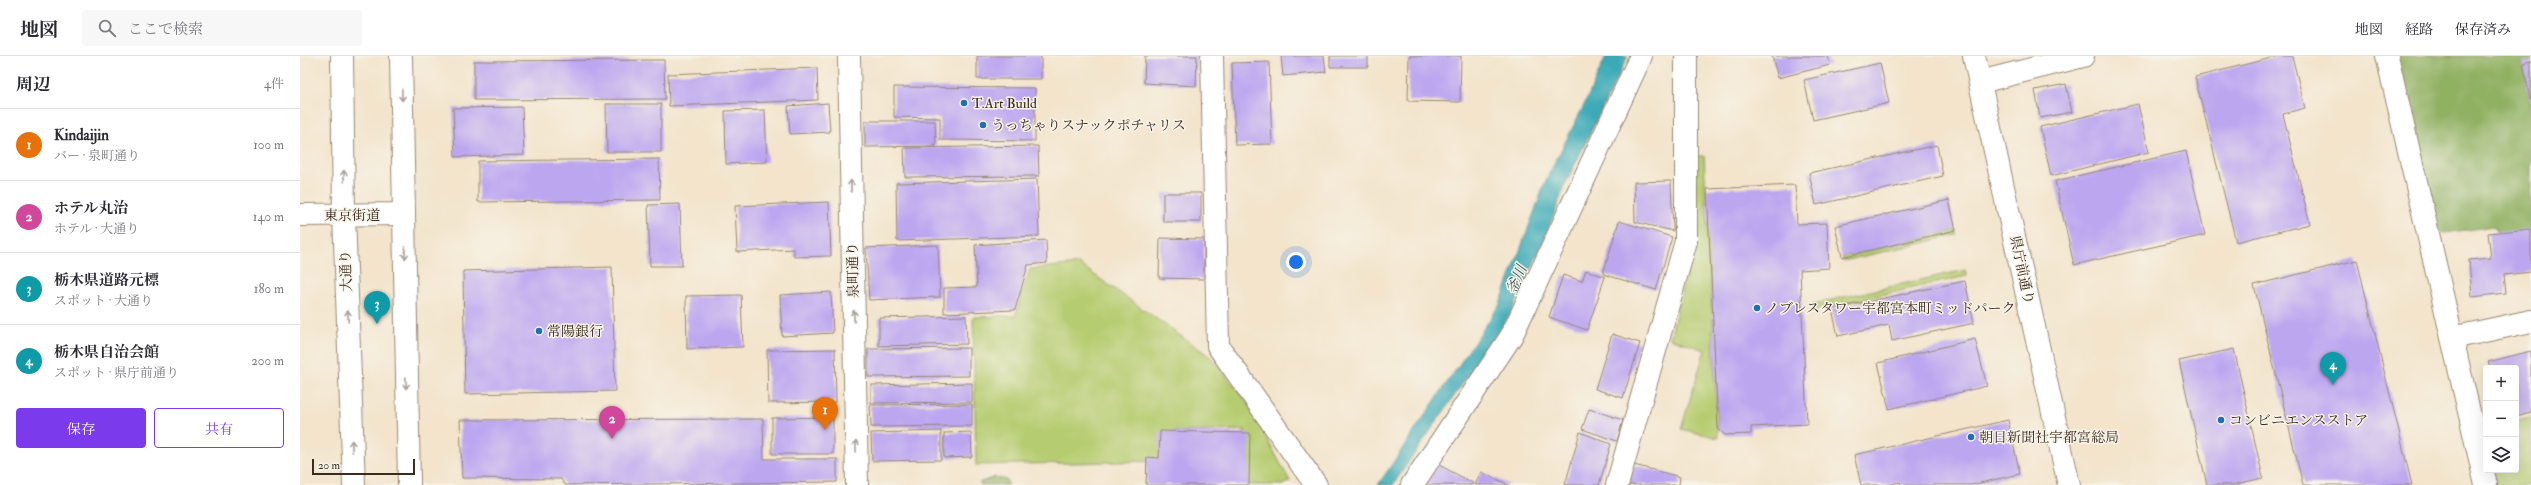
<!DOCTYPE html>
<html lang="ja">
<meta charset="utf-8">
<style>
:root{--surface:#fff;--page:#f7f7f7;--text:#2b2b33;--muted:#7c7c81;--line:#e1e1e2;--accent:#7c3aed}
body{margin:0;font-family:"IM FELL Double Pica","Noto Serif JP",serif;background:var(--page);color:var(--text)}
.controls{position:absolute;right:12px;bottom:12px;display:grid;overflow:hidden;border-radius:4px;box-shadow:0 4px 16px #0002}
.controls button{width:36px;height:36px;display:grid;place-items:center;padding:0;border:0;border-bottom:1px solid var(--line);background:var(--surface);color:var(--text);font:20px sans-serif}
.scale{position:absolute;left:12px;bottom:10px;width:103px;box-sizing:border-box;padding-left:4px;border:2px solid #3b2a1e;border-top:0;font-size:11px;line-height:14px;white-space:nowrap;color:#3b2a1e;-webkit-text-stroke:3px #f7f3e8;paint-order:stroke}
.you{position:absolute;left:996px;top:206px;width:14px;height:14px;margin:-10px;border:3px solid #fff;border-radius:50%;background:#1a73e8;box-shadow:0 0 0 6px #1a73e833}
.badge{display:grid;place-items:center;width:26px;height:26px;border-radius:50%;background:var(--accent);color:#fff;font-size:13px;font-weight:700}
.pin{position:absolute;translate:-50% -33px;filter:drop-shadow(0 1px 2px #0008)}
.pin::after{content:'';position:absolute;top:21px;width:14px;height:12px;background:inherit;clip-path:polygon(0 0,100% 0,50% 100%)}
.list{margin:0;padding:0;list-style:none}
h2{display:flex;justify-content:space-between;align-items:center;height:52px;margin:0;padding:0 16px;font-size:17px}
h2 small{font-size:13px;font-weight:400;color:var(--muted)}
.list li{display:grid;grid-template-columns:26px 1fr auto;gap:12px;align-items:center;box-sizing:border-box;height:72px;padding:0 16px;border-top:1px solid var(--line)}
.list b{display:block;font-size:15px;white-space:nowrap}
.list p{margin:0;font-size:13px;white-space:nowrap;color:var(--muted)}
.list em{font-size:13px;font-style:normal;color:var(--muted)}
.actions{display:flex;gap:8px;padding:12px 16px}
.actions a{flex:1;padding:9px 0;border:1px solid var(--accent);border-radius:4px;text-align:center;font-size:14px;color:var(--accent)}
.actions .main{background:var(--accent);color:#fff}
.icon{flex:none;width:22px;height:22px;fill:none;stroke:currentColor;stroke-width:2;stroke-linecap:round;stroke-linejoin:round}
.map{position:relative;flex:none;width:2231px;height:429px;overflow:hidden}
header{display:flex;align-items:center;gap:24px;box-sizing:border-box;height:56px;padding:0 20px;background:var(--surface);border-bottom:1px solid var(--line)}
header strong{font-size:19px}
nav{display:flex;gap:22px;margin-inline-start:auto;font-size:14px}
.search{width:280px;height:36px;background:var(--page);display:flex;align-items:center;gap:10px;box-sizing:border-box;padding:0 14px;border-radius:4px;color:var(--muted);font-size:15px}
main{display:flex}
aside{flex:1;background:var(--surface)}
.map>svg:first-child{display:block}
.green{fill:#b6cc70;stroke:#787b47}
.forest{fill:#90b062;stroke:#666d40}
.water{fill:#3aaab7;stroke:#3a6a6a}
.building{fill:#bca6f0}
.lines{fill:none;stroke-linecap:round;stroke-linejoin:round}
.minor-casing{stroke:#978774;stroke-width:24}
.major-casing{stroke:#978774;stroke-width:24}
.highway-casing{stroke:#978774;stroke-width:24}
.minor{stroke:#fff;stroke-width:22}
.major{stroke:#fff;stroke-width:22}
.highway{stroke:#fff;stroke-width:22}
.oneway{stroke:#a79f9a}
.poi-dot{fill:#1f6fb2;stroke:#f7f3e8;stroke-width:1.5}
.labels{text-anchor:middle;dominant-baseline:central;stroke-width:3;stroke-linejoin:round;paint-order:stroke}
.poi-label{font-size:14px;fill:#3b2a1e;stroke:#f7f3e8;text-anchor:start}
.street-label{font-size:14px;fill:#3b2a1e;stroke:#f7f3e8}
.water-label{font-size:15px;font-style:italic;fill:#3b5d5b;stroke:#f7f3e8}
</style>
<header>
<strong>地図</strong>
<div class="search"><svg class="icon" aria-label="search" viewBox="0 0 24 24"><circle cx="10" cy="10" r="6"/><path d="M15 15l6 6"/></svg>ここで検索</div>
<nav><a>地図</a><a>経路</a><a>保存済み</a></nav>
</header>
<main>
<aside>
<h2>周辺<small>4件</small></h2>
<ul class="list">
<li><span class="badge" style="background:#e8710a">1</span><div><b>Kindaijin</b><p>バー · 泉町通り</p></div><em>100 m</em></li>
<li><span class="badge" style="background:#d1479c">2</span><div><b>ホテル丸治</b><p>ホテル · 大通り</p></div><em>140 m</em></li>
<li><span class="badge" style="background:#0f9aa8">3</span><div><b>栃木県道路元標</b><p>スポット · 大通り</p></div><em>180 m</em></li>
<li><span class="badge" style="background:#0f9aa8">4</span><div><b>栃木県自治会館</b><p>スポット · 県庁前通り</p></div><em>200 m</em></li>
</ul>
<div class="actions"><a class="main">保存</a><a>共有</a></div>
</aside>
<div class="map">
<svg width="2231" height="429" viewBox="0 0 2231 429">
<rect width="100%" height="100%" fill="#f7f3e8"/>
<filter id="ink" filterUnits="userSpaceOnUse"><feTurbulence type="fractalNoise" baseFrequency=".025" numOctaves="2"/><feDisplacementMap in="SourceGraphic" scale="8" xChannelSelector="R" yChannelSelector="G"/><feConvolveMatrix kernelMatrix="1 2 1 2 8 2 1 2 1" color-interpolation-filters="sRGB"/></filter>
<filter id="wash" filterUnits="userSpaceOnUse"><feTurbulence type="fractalNoise" baseFrequency=".012" numOctaves="4" result="noise"/><feDisplacementMap in="SourceGraphic" scale="16" xChannelSelector="R" yChannelSelector="G"/><feGaussianBlur stdDeviation="0.9" result="paint"/><feColorMatrix in="noise" values="0 0 0 0 0 0 0 0 0 0 0 0 0 0 0 0 0 1.4 0 .05"/><feComposite in="paint" operator="in"/></filter>
<g filter="url(#wash)">
<rect width="100%" height="100%" fill="#f3e4cb"/>
<path class="green" d="M 1395,100 L 1404,100 L 1418,382 L 1381,373 L 1405,294 L 1370,282 L 1395,181 Z
M 1656,174 L 1657,179 L 1543,205 L 1542,201 Z
M 779,208 L 912,302 L 946,345 L 990,425 L 983,429 L 946,429 L 945,374 L 863,376 L 863,405 L 676,409 L 673,261 L 715,260 L 730,213 Z
M 1665,214 L 1667,220 L 1514,254 L 1513,248 Z
M 2231,362 L 2231,429 L 2196,429 L 2193,414 L 2216,414 L 2216,365 Z"/>
<path class="forest" d="M 2095,0 L 2231,0 L 2231,182 L 2202,184 L 2194,170 L 2138,178 Z
M 695,421 L 707,424 L 708,429 L 680,429 L 680,426 Z"/>
<path class="water" d="M 1306,0 L 1328,0 L 1266,127 L 1241,192 L 1210,259 L 1093,429 L 1078,429 L 1200,248 L 1246,124 L 1284,49 Z"/>
<g id="blocks">
<path class="building" d="M 677,0 L 741,0 L 741,23 L 677,23 Z
M 845,0 L 897,0 L 896,30 L 844,27 Z
M 981,0 L 1024,0 L 1026,16 L 983,20 Z
M 1030,0 L 1068,0 L 1068,11 L 1030,11 Z
M 1109,0 L 1161,0 L 1160,46 L 1108,45 Z
M 1472,0 L 1528,0 L 1530,9 L 1478,22 Z
M 1979,0 L 1992,0 L 2005,52 L 1983,58 L 2010,168 L 1936,186 L 1895,21 Z
M 364,4 L 365,43 L 174,44 L 174,5 Z
M 2231,5 L 2231,44 L 2230,44 L 2223,7 Z
M 969,6 L 972,88 L 935,89 L 932,7 Z
M 1580,7 L 1589,47 L 1513,64 L 1504,24 Z
M 517,12 L 518,44 L 369,50 L 368,18 Z
M 1766,28 L 1772,56 L 1740,62 L 1735,34 Z
M 594,31 L 735,32 L 735,85 L 640,84 L 640,62 L 594,61 Z
M 528,47 L 530,76 L 490,78 L 488,50 Z
M 306,48 L 361,48 L 361,96 L 307,96 Z
M 1838,48 L 1849,96 L 1751,120 L 1740,71 Z
M 222,51 L 224,99 L 155,101 L 153,52 Z
M 465,54 L 467,106 L 426,108 L 425,55 Z
M 565,65 L 635,65 L 636,90 L 565,91 Z
M 1637,89 L 1643,120 L 1516,149 L 1509,117 Z
M 738,90 L 739,120 L 605,121 L 604,92 Z
M 1886,95 L 1905,179 L 1774,209 L 1755,125 Z
M 359,103 L 360,144 L 178,146 L 178,105 Z
M 737,123 L 739,180 L 597,185 L 596,127 Z
M 1371,125 L 1373,175 L 1335,166 L 1334,126 Z
M 1495,129 L 1497,168 L 1527,167 L 1529,212 L 1500,214 L 1507,368 L 1451,371 L 1451,378 L 1425,379 L 1418,373 L 1407,133 Z
M 863,137 L 901,137 L 901,166 L 863,166 Z
M 1649,144 L 1656,174 L 1542,201 L 1535,170 Z
M 529,146 L 531,200 L 494,201 L 494,193 L 437,196 L 435,150 Z
M 380,148 L 382,210 L 350,210 L 348,149 Z
M 1319,165 L 1372,181 L 1356,234 L 1303,218 Z
M 2231,173 L 2231,216 L 2204,219 L 2206,237 L 2172,241 L 2169,204 L 2191,202 L 2188,177 Z
M 860,182 L 904,183 L 904,223 L 859,222 Z
M 746,184 L 747,207 L 728,209 L 715,254 L 644,257 L 644,232 L 677,231 L 675,189 Z
M 638,189 L 640,241 L 569,244 L 566,192 Z
M 2057,204 L 2112,429 L 2003,429 L 1954,229 Z
M 312,211 L 315,335 L 165,338 L 163,215 Z
M 1286,214 L 1305,221 L 1287,274 L 1249,261 L 1263,219 L 1282,225 Z
M 1665,225 L 1674,267 L 1592,285 L 1589,269 L 1538,280 L 1532,253 Z
M 531,236 L 533,277 L 482,280 L 480,239 Z
M 441,239 L 443,291 L 387,293 L 386,240 Z
M 666,260 L 667,288 L 579,290 L 579,262 Z
M 1312,278 L 1340,287 L 1323,342 L 1295,333 Z
M 1675,283 L 1687,330 L 1589,353 L 1578,307 Z
M 669,292 L 669,320 L 568,321 L 568,293 Z
M 535,293 L 536,346 L 468,347 L 467,294 Z
M 1934,293 L 1963,422 L 1932,429 L 1907,429 L 1879,305 Z
M 2231,295 L 2231,356 L 2216,360 L 2216,312 L 2190,312 L 2188,306 Z
M 672,327 L 672,346 L 571,347 L 571,329 Z
M 672,348 L 672,370 L 571,371 L 570,349 Z
M 1289,353 L 1323,364 L 1317,385 L 1282,373 Z
M 533,361 L 533,398 L 472,398 L 472,362 Z
M 463,363 L 464,403 L 537,403 L 537,426 L 265,429 L 261,423 L 162,422 L 160,364 Z
M 1708,364 L 1720,418 L 1671,429 L 1601,429 L 1600,426 L 1587,429 L 1561,429 L 1554,399 Z
M 641,375 L 641,404 L 572,405 L 571,377 Z
M 860,375 L 950,377 L 949,429 L 846,429 L 847,401 L 859,402 Z
M 671,376 L 672,401 L 644,402 L 644,377 Z
M 1280,376 L 1311,388 L 1299,429 L 1265,429 Z
M 1137,408 L 1173,427 L 1172,429 L 1125,429 Z
M 1334,409 L 1380,421 L 1379,429 L 1329,429 Z
M 1181,416 L 1209,429 L 1175,429 Z"/>
</g>
</g>
<g filter="url(#ink)">
<use href="#blocks" fill-opacity="0" stroke="#978774" stroke-width="1"/>
<g class="lines">
<g class="minor-casing">
<path id="minor" d="M 549,0 L 557,429
M 912,0 L 918,290 L 1016,429
M 1674,0 L 1769,429
M 2087,0 L 2186,429
M 1680,26 L 1783,0
M 2152,282 L 2231,265
M 1112,429 L 1212,279 L 1341,0
M 1317,429 L 1386,185 L 1386,0"/>
</g>
<g class="major-casing">
<path id="major" d="M 104,158 L 109,429
M 44,159 L 54,429"/>
</g>
<g class="highway-casing">
<path id="highway" d="M 42,0 L 44,159
M 0,159 L 104,158 L 101,0"/>
</g>
<use href="#minor" class="minor"/>
<use href="#major" class="major"/>
<use href="#highway" class="highway"/>
</g>
<defs><path id="oneway-shaft" d="M-6 0H5M1.5-3L5.5 0L1.5 3" fill="none" stroke-width="1.6" stroke-linecap="round" stroke-linejoin="round"/></defs>
<g class="oneway">
<use href="#oneway-shaft" transform="translate(102 39) rotate(89)"/>
<use href="#oneway-shaft" transform="translate(44 120) rotate(-91)"/>
<use href="#oneway-shaft" transform="translate(551 130) rotate(-91)"/>
<use href="#oneway-shaft" transform="translate(105 197) rotate(89)"/>
<use href="#oneway-shaft" transform="translate(48 260) rotate(-92)"/>
<use href="#oneway-shaft" transform="translate(554 260) rotate(-91)"/>
<use href="#oneway-shaft" transform="translate(106 327) rotate(88)"/>
<use href="#oneway-shaft" transform="translate(52 390) rotate(-92)"/>
<use href="#oneway-shaft" transform="translate(556 390) rotate(-91)"/>
</g>
</g>
<g class="poi-dot">
<circle cx="664" cy="47" r="4"/>
<circle cx="683" cy="69" r="4"/>
<circle cx="1457" cy="252" r="4"/>
<circle cx="239" cy="275" r="4"/>
<circle cx="1921" cy="364" r="4"/>
<circle cx="1671" cy="381" r="4"/>
</g>
<g class="labels">
<g class="poi-label">
<text x="672" y="47">T.Art Build</text>
<text x="691" y="69">うっちゃりスナックポチャリス</text>
<text x="1465" y="252">ノブレスタワー宇都宮本町ミッドパーク</text>
<text x="247" y="275">常陽銀行</text>
<text x="1929" y="364">コンビニエンスストア</text>
<text x="1679" y="381">朝日新聞社宇都宮総局</text>
</g>
<g class="street-label">
<text x="52" y="159">東京街道</text>
<text transform="translate(553 214) rotate(-91)">泉町通り</text>
<text transform="translate(1722 214) rotate(78)">県庁前通り</text>
<text transform="translate(46 215) rotate(-92)">大通り</text>
</g>
<g class="water-label">
<text transform="translate(1217 224) rotate(-68)">釜川</text>
</g>
</g>
</svg>
<div class="controls">
<button>+</button>
<button>−</button>
<button><svg class="icon" aria-label="layers" viewBox="0 0 24 24"><path d="M12 4l9 5-9 5-9-5zM3 14l9 5 9-5"/></svg></button>
</div>
<div class="scale">20 m</div>
<div class="you"></div>
<div class="pin badge" style="left:525px;top:374px;background:#e8710a">1</div>
<div class="pin badge" style="left:312px;top:383px;background:#d1479c">2</div>
<div class="pin badge" style="left:77px;top:268px;background:#0f9aa8">3</div>
<div class="pin badge" style="left:2033px;top:329px;background:#0f9aa8">4</div>
</div>
</main>
